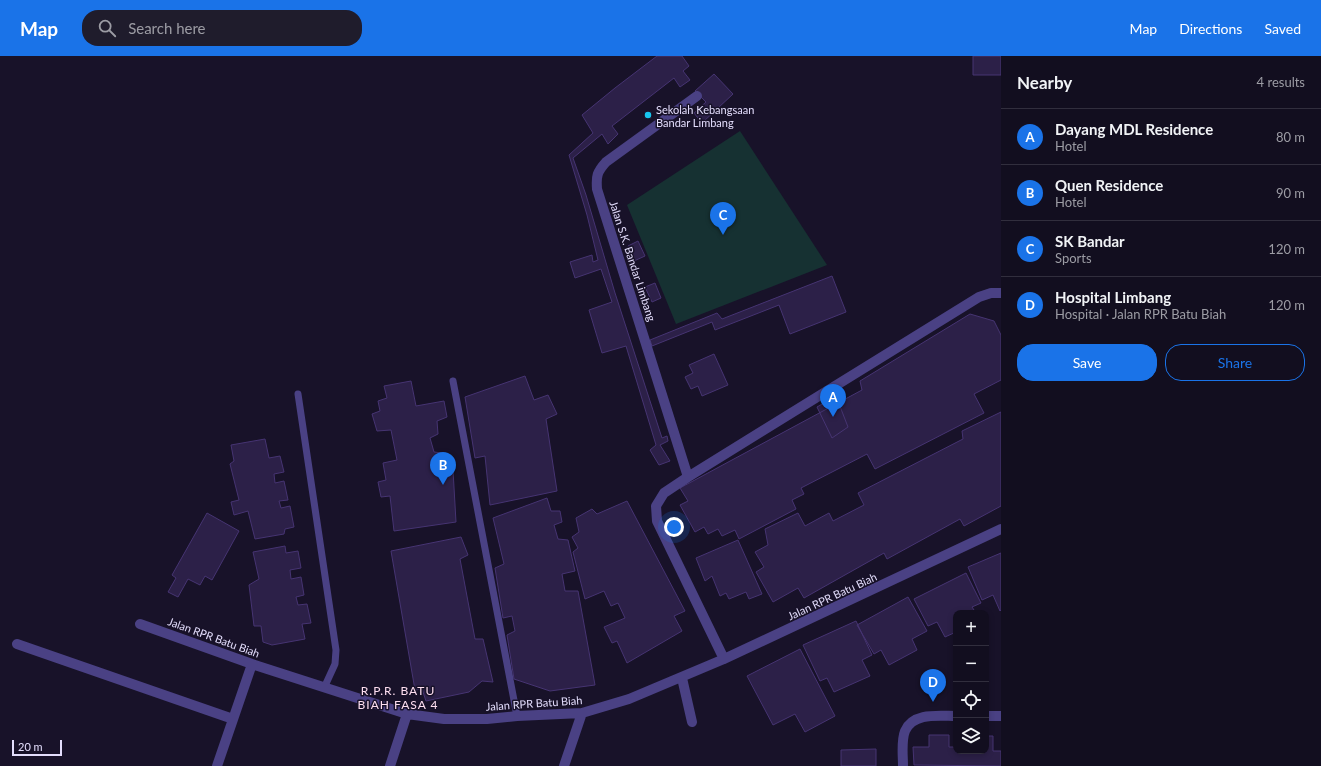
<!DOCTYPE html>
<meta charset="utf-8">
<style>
:root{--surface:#120e1f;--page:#1f1c2c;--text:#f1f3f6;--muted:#9c9ca4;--line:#312e3d;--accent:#1a73e8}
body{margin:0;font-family:Lato,sans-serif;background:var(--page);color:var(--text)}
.controls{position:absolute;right:12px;bottom:12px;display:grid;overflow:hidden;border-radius:8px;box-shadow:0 2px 6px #0003}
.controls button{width:36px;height:36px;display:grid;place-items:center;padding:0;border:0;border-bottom:1px solid var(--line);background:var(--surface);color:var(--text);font:20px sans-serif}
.scale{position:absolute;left:12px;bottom:10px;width:50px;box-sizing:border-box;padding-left:4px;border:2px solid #e3ddfc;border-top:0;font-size:11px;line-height:14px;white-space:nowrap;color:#e3ddfc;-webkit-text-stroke:3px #181229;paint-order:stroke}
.you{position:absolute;left:674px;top:471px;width:14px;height:14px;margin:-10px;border:3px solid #fff;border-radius:50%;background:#1a73e8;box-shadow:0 0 0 6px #1a73e833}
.badge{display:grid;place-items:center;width:26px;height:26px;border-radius:50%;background:var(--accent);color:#fff;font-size:13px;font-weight:700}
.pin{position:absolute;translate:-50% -33px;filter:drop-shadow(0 1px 2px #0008)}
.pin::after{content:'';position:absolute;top:21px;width:14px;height:12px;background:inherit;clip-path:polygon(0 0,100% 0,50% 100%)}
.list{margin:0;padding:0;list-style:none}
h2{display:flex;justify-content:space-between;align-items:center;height:52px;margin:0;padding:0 16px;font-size:17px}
h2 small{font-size:13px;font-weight:400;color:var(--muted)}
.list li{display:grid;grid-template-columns:26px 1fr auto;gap:12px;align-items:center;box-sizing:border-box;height:56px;padding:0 16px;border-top:1px solid var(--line)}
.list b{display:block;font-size:15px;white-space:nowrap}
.list p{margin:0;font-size:13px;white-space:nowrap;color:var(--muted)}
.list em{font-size:13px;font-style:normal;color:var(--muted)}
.actions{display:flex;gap:8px;padding:12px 16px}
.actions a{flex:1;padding:9px 0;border:1px solid var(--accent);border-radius:16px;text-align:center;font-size:14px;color:var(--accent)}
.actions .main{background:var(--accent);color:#fff}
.icon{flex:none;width:22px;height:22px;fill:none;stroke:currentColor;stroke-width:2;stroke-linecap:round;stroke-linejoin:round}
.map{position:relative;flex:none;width:1001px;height:710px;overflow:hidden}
header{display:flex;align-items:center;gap:24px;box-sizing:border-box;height:56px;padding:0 20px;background:var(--accent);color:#fff}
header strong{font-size:19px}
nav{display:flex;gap:22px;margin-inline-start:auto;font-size:14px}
.search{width:280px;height:36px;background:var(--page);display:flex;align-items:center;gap:10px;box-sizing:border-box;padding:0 14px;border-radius:16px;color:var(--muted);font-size:15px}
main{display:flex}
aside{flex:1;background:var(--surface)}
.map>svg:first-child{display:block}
.green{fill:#163132}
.building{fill:#2c2048;stroke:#463472}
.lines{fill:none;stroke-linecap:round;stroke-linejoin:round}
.service{stroke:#4a4184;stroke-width:7}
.minor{stroke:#4a4184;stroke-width:10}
.poi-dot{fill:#17c5ee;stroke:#181229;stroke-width:1.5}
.labels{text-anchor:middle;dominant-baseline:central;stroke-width:3;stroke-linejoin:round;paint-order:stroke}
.poi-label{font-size:11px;fill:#e3ddfc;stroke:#181229;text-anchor:start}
.street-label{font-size:11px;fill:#e3ddfc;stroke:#181229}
.neighbourhood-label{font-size:12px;letter-spacing:1px;fill:#fddeef;stroke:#181229}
</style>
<header>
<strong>Map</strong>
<div class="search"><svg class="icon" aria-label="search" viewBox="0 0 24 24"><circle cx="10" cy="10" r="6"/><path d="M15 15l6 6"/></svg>Search here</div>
<nav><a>Map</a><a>Directions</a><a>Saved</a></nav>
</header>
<main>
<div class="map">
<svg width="1001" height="710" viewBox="0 0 1001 710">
<rect width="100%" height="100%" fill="#181229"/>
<path class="green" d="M 740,75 L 827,209 L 676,268 L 627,149 Z"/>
<path class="building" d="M 657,0 L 682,0 L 689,10 L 683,15 L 690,24 L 680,31 L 674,22 L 612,70 L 618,78 L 608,88 L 602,78 L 573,102 L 586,139 L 615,237 L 662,382 L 667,380 L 668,385 L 660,389 L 670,405 L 659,409 L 650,394 L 656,389 L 626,290 L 602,297 L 589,254 L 612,246 L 601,213 L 575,222 L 570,206 L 592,199 L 593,206 L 598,204 L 587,159 L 569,99 L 593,77 L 582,59 L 615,32 Z
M 973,0 L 1001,0 L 1001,19 L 973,19 Z
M 714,18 L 733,38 L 702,67 L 694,57 L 706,46 L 695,35 Z
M 638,185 L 645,200 L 634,205 L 628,190 Z
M 832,220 L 846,256 L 790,278 L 779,249 L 715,274 L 712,266 L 652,290 L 650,284 L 717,257 L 722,263 Z
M 655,227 L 661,242 L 652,246 L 645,231 Z
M 970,258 L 994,265 L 1001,279 L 1001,324 L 974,338 L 984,357 L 875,413 L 867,398 L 801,432 L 804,438 L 792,444 L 796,453 L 739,483 L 735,474 L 722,480 L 718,473 L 708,478 L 704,471 L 695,476 L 680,449 L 688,445 L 680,432 L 862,334 L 860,325 Z
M 714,298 L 728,329 L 702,340 L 698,330 L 691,333 L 685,321 L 693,317 L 689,309 Z
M 525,320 L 534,344 L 548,339 L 557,358 L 546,363 L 557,435 L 490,449 L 485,400 L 475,402 L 465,341 Z
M 411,325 L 416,350 L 444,345 L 447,361 L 437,365 L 438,378 L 430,382 L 434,396 L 442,397 L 445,412 L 453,414 L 456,466 L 394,475 L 390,440 L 381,441 L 378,426 L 386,424 L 383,407 L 397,404 L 391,374 L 377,375 L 372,358 L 380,355 L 378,345 L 387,342 L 384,330 Z
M 836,340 L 848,371 L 832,382 L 817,351 Z
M 1001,356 L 1001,450 L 964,470 L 960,463 L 887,503 L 884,497 L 804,542 L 798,532 L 773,546 L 756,516 L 764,511 L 755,496 L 768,489 L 765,473 L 798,457 L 805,470 L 829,457 L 833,465 L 864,449 L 858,437 L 963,383 L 962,375 Z
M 265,383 L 269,402 L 280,400 L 284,416 L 274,418 L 275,427 L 284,425 L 288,444 L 279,445 L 281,452 L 290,450 L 294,471 L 285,473 L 284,478 L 255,483 L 248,455 L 234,459 L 231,446 L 239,444 L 230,408 L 234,405 L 231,389 Z
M 547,442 L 551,455 L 560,455 L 562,466 L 554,469 L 558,483 L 568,484 L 575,515 L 562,518 L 565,535 L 578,535 L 595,629 L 550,635 L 514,623 L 507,579 L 515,575 L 512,560 L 503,562 L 495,512 L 504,508 L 493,462 Z
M 627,445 L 685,555 L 674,560 L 682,575 L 627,607 L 617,585 L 612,587 L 604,571 L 625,562 L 618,547 L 611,550 L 604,535 L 585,543 L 573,496 L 578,492 L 572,481 L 579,476 L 576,462 L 592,453 L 597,458 Z
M 207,457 L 239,475 L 212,524 L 205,520 L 200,529 L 188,523 L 178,541 L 168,536 L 176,522 L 172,519 Z
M 461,481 L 468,499 L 460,503 L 475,583 L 483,583 L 493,626 L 482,625 L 469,636 L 426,645 L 422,633 L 415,634 L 391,495 Z
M 738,484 L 762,538 L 749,543 L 746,536 L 729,543 L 726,537 L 720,540 L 712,520 L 705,525 L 696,502 Z
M 285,490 L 286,497 L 298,495 L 301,512 L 290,514 L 291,523 L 301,521 L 304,539 L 296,541 L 298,549 L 307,548 L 311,567 L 302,568 L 305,583 L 272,589 L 263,586 L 261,570 L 254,570 L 249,529 L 259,523 L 253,496 Z
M 1001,497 L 1001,554 L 1000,555 L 993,539 L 982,544 L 968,511 Z
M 966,517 L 981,547 L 972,551 L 976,557 L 956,557 L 956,576 L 945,581 L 937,566 L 928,570 L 914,543 Z
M 908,541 L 927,575 L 912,583 L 917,594 L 889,609 L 881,594 L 874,598 L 857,569 Z
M 856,565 L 872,599 L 862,604 L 870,620 L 834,636 L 827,622 L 820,625 L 803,589 Z
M 800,593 L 835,660 L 805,676 L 795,658 L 773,669 L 747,620 Z
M 929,679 L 949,679 L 949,691 L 956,691 L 956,695 L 986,695 L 986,680 L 993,680 L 993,695 L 1001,695 L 1001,710 L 914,709 L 913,691 L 929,691 Z
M 876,693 L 876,710 L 841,710 L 841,694 Z"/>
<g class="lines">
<path class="service" d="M 453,325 L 517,660
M 298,338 L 336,594 L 335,608 L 324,632"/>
<path class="minor" d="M 688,421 L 597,133 C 596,120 597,116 606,106 L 697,40
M 140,568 L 252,608 L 407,658 L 444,663 L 487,663 L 517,660 L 582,657 L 629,643 L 724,603 L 1001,473
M 17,588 L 233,663
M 724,603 L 657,465 L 656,450 L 664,437 L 688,421 L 979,241 L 991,237 L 1001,237
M 682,622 L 692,666
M 986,660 L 1001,660
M 217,710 L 252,608
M 390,710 L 407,658
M 564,710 L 582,657
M 903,710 C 903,699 901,685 905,675 C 913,656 939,660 956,660"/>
</g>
<circle class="poi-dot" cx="648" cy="59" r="4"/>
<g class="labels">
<g class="poi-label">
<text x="656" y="53">Sekolah Kebangsaan<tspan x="656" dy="13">Bandar Limbang</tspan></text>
</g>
<g class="street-label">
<text transform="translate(633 205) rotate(72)">Jalan S.K. Bandar Limbang</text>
<text transform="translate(832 540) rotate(-25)">Jalan RPR Batu Biah</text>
<text transform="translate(214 581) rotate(20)">Jalan RPR Batu Biah</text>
<text transform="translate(534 647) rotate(-4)">Jalan RPR Batu Biah</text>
</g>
<g class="neighbourhood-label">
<text x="398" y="634">R.P.R. BATU<tspan x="398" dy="14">BIAH FASA 4</tspan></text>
</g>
</g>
</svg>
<div class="controls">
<button>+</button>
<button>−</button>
<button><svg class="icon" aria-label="locate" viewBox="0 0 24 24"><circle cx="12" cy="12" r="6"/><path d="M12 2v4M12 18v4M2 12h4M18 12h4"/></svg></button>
<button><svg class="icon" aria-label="layers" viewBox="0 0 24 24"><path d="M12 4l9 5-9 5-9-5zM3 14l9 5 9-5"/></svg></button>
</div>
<div class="scale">20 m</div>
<div class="you"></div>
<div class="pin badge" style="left:833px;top:361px">A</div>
<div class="pin badge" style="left:443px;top:429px">B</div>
<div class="pin badge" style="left:723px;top:179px">C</div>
<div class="pin badge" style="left:933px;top:646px">D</div>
</div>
<aside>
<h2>Nearby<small>4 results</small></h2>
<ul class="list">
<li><span class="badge">A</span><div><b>Dayang MDL Residence</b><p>Hotel</p></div><em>80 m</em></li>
<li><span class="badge">B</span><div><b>Quen Residence</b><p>Hotel</p></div><em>90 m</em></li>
<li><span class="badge">C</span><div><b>SK Bandar</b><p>Sports</p></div><em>120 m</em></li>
<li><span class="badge">D</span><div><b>Hospital Limbang</b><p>Hospital · Jalan RPR Batu Biah</p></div><em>120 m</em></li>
</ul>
<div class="actions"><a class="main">Save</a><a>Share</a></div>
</aside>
</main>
